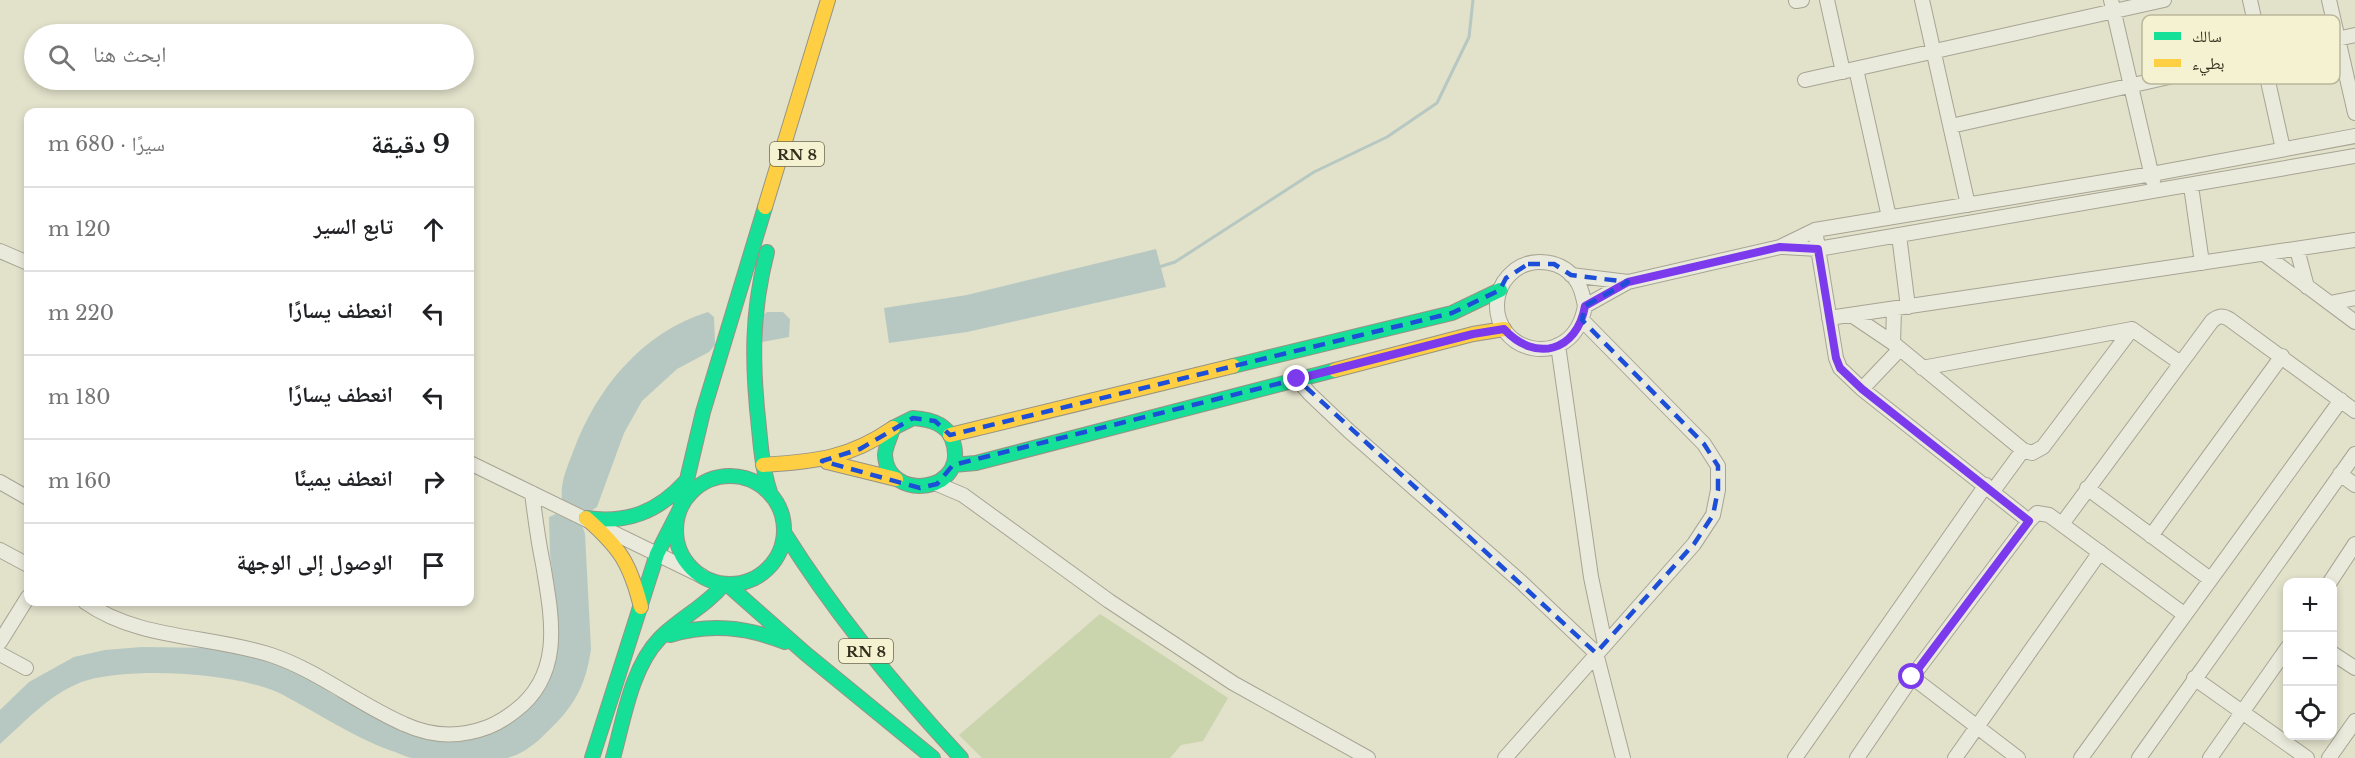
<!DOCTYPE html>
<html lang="ar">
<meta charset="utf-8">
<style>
:root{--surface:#fff;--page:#f6f6f6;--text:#202124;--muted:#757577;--line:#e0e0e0}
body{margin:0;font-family:"Libre Baskerville","Noto Naskh Arabic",serif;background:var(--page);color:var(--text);direction:rtl}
.controls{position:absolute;right:18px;bottom:18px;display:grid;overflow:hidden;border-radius:12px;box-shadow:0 3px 9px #0003}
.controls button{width:54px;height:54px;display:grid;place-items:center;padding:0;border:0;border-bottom:2px solid var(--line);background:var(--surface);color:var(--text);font:30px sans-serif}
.stop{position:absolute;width:18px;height:18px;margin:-14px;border:4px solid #7c3aed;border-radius:50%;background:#fff}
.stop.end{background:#7c3aed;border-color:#fff;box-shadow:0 2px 6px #0008}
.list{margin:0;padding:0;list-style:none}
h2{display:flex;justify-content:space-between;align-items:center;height:78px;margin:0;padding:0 24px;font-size:26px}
h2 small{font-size:20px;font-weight:400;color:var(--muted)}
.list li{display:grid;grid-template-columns:39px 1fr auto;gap:18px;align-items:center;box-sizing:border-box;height:84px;padding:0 24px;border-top:2px solid var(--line)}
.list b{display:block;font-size:22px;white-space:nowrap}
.list em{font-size:20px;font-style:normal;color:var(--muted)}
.icon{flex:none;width:33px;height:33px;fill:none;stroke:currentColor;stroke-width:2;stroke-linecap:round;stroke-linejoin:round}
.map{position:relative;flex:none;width:2355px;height:758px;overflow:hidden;direction:ltr}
.search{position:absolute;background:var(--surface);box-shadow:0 3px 9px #0003;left:24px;top:24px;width:450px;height:66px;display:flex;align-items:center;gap:15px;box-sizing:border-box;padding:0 21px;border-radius:33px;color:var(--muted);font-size:22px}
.panel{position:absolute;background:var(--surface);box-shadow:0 3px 9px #0003;left:24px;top:108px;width:450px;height:498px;border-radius:12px;direction:rtl}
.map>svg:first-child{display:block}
.green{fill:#cad4ad}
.water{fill:#b6c8c1}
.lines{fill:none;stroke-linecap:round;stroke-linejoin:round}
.stream{stroke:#b6c8c1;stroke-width:3}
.street-casing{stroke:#a7a494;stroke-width:16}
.fast-casing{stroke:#969384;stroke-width:16}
.slow-casing{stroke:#969384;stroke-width:16}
.street{stroke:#eaeadc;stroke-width:14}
.fast{stroke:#16e098;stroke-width:14}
.slow{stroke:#ffcf43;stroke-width:14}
.route{stroke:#7c3aed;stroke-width:8}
.marked{fill:none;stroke:#1d4ed8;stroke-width:4.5;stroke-dasharray:12 8;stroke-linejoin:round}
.labels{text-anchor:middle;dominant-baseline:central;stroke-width:4.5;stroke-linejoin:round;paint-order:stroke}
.shield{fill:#f4f2d0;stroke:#6e6953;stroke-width:1.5}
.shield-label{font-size:15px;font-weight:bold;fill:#342e1d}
.key{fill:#f4f2d0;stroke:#bab79a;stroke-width:1.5}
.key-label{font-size:16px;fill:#342e1d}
</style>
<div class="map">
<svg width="2355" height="758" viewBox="0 0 2355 758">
<rect width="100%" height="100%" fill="#e2e1ca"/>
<path class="green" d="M 1100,614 L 1228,698 L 1203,741 L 1181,745 L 1170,758 L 982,758 L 959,735 Z"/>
<path class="water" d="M 1156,249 L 1166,287 L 967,332 L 889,343 L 884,308 L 967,295 Z
M 708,312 L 714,317 L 715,345 L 709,352 L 677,369 L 642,401 L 624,433 L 597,507 L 589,512 L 562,500 C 560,482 567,468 573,452 C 596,389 642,332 708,312 Z
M 767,312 L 783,312 L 790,319 L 789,337 L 762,342 L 762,316 Z
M 556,514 L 582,525 L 585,534 L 591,649 C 585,691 571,710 541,738 C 532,746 519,756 506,758 C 490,758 472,758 456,758 C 442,758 425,758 411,758 C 404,756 396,752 389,750 C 352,736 319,714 285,696 C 241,672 135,667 88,680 C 53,690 26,721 0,744 L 0,710 L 29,682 L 74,657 L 105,650 L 142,647 L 218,648 L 254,656 L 299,672 L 332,694 L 382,719 L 417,733 L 457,742 L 479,737 L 552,667 L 558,649 L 558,620 L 550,554 L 549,517 Z"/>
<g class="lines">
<path class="stream" d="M 1159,267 L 1175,262 L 1314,172 L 1387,137 L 1437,103 L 1469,37 L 1473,0"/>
<g class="street-casing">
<path id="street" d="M 1827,0 L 1843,72
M 1922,0 L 1968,205
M 2111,0 L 2153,181
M 2250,0 L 2283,149
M 2329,0 L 2355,113
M 1796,1 L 1802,0
M 2337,39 L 2355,35
M 1856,69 L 1889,217
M 1805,80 L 2164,0
M 1951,126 L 2262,56
M 2191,186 L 2202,263
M 1815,230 L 1836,358 L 1840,368 L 1862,389 L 2029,521 L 1912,677 L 1857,758
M 1899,235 L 1908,307
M 1783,247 L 1818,249 L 2355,156
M 2297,249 L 2307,287
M 0,251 L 28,263
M 2264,254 L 2355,322
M 1571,275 L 1628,282
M 2330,303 L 2355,298
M 1585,306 C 1583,297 1582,288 1576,280 C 1563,261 1534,256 1515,270 C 1506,277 1500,286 1498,296 C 1487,353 1573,375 1585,306 L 1628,282 L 1780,247 L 1815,230 L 2152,174 L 2355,136
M 1853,316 L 1893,343 L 2023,450 L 2032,453 L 2043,447 L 2132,329
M 1829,318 L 2355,240
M 1893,343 L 1894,309
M 1558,345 L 1591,577 L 1605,644
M 1922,368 L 2132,329 L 2179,362
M 1297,379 L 1310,394 L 1349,431 L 1520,581 L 1596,653 L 1623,758
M 1862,389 L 1899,350
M 470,463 L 702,576
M 2340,474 L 2355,485
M 0,482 L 28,498
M 937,484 L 963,495 L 1109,601 L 1233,683 L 1368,758
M 2087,488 L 2210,579
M 1993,491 L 2023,450
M 2029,521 L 2037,513 L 2049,515 L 2185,615
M 2062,524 L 2212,321 C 2218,316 2222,315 2229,319 L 2355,411
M 2151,536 L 2282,356
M 0,550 L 28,565
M 2330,582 L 2355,544
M 85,602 C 139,640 209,635 271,655 C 319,671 358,704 404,724 C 432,737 459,738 488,727 C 498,723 506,718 515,711 C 564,674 552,618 543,564 C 538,541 535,516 532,493
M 0,642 L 28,597
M 2332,653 L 2355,668
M 0,654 L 26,668
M 1912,677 L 2018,758
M 2194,678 L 2307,758
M 1505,758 L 1694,544 L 1713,515 L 1718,490 L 1718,466 L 1704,444 L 1582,320
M 1795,758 L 1986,485
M 1955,758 L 2100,552
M 2081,758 L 2341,400
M 2139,758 L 2355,454
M 2210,758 L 2288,647
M 2329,758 L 2355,721"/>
</g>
<g class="fast-casing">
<path id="fast" d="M 767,252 C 751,314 752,365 759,428 C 761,450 763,471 770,492
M 1233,366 L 1452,313 L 1500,290
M 913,418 C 928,419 946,423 952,439 C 972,493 887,503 885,455 C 885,447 891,436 893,428 Z
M 953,465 L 976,463 L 1335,370
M676 530a54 54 0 1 1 108 0a54 54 0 1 1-108 0Z
M 586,518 C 627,524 658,512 686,481
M 785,534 C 836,615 896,688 961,758
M 728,585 L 806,654 L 933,758
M 670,635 C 710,623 746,627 785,642
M 592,758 L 657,554 L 680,509 L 703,412 L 765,207
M 613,758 C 624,719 631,668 660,638 C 680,618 706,606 724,584"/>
</g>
<g class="slow-casing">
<path id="slow" d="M 765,207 L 828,0
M 1335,370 L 1473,334 L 1504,329
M 950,435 L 1233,366
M 827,462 L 896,479
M 763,465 C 816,461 848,459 893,428
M 586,518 C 620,548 630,563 641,607"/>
</g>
<use href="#street" class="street"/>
<use href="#fast" class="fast"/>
<use href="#slow" class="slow"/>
</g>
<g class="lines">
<path class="route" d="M 1297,379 L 1473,334 L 1504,329 C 1535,363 1577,352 1585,306 L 1628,282 L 1780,247 L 1818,249 L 1836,358 L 1840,368 L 1862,389 L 2029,521 L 1912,677"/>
</g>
<path class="marked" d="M 1528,264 L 1554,264 L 1571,275 L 1628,282 L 1585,306 L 1582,320 L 1704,444 L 1718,466 L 1718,490 L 1713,515 L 1694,544 L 1596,653 L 1297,379 L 953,465 L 937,484 L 920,488 L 822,461 L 860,449 L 913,418 L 935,421 L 950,435 L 1452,313 L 1500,290 L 1506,278 Z"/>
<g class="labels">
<g class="shield">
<rect x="770" y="142" width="54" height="24" rx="4.5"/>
<rect x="839" y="639" width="54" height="24" rx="4.5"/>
</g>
<g class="shield-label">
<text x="797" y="154">RN 8</text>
<text x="866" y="651">RN 8</text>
</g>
</g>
<rect x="2142" y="15" width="198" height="69" rx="9" class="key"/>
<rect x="2154" y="32" width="27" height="8" fill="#16e098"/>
<rect x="2154" y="59" width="27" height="8" fill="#ffcf43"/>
<g class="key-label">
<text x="2192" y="42">سالك</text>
<text x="2192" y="69">بطيء</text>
</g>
</svg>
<div class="controls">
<button>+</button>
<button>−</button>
<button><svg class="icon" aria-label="locate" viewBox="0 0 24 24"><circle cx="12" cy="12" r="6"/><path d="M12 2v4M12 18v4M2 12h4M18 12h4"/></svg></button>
</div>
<div class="stop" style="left:1912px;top:677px"></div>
<div class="stop end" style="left:1297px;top:379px"></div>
<div class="search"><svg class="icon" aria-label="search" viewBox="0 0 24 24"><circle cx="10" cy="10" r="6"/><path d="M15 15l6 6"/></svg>ابحث هنا</div>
<section class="panel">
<h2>9 دقيقة<small>سيرًا · 680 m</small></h2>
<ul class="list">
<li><svg class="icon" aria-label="ahead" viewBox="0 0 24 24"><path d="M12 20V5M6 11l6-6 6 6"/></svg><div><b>تابع السير</b></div><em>120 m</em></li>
<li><svg class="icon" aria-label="left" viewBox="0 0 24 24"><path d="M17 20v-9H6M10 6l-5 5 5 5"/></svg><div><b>انعطف يسارًا</b></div><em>220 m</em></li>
<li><svg class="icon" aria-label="left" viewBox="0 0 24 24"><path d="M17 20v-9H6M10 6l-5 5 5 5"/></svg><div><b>انعطف يسارًا</b></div><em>180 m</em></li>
<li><svg class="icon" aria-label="right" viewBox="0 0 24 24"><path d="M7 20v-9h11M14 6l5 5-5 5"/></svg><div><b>انعطف يمينًا</b></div><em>160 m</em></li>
<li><svg class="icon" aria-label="arrive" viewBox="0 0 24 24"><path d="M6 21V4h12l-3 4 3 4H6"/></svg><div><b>الوصول إلى الوجهة</b></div></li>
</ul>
</section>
</div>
